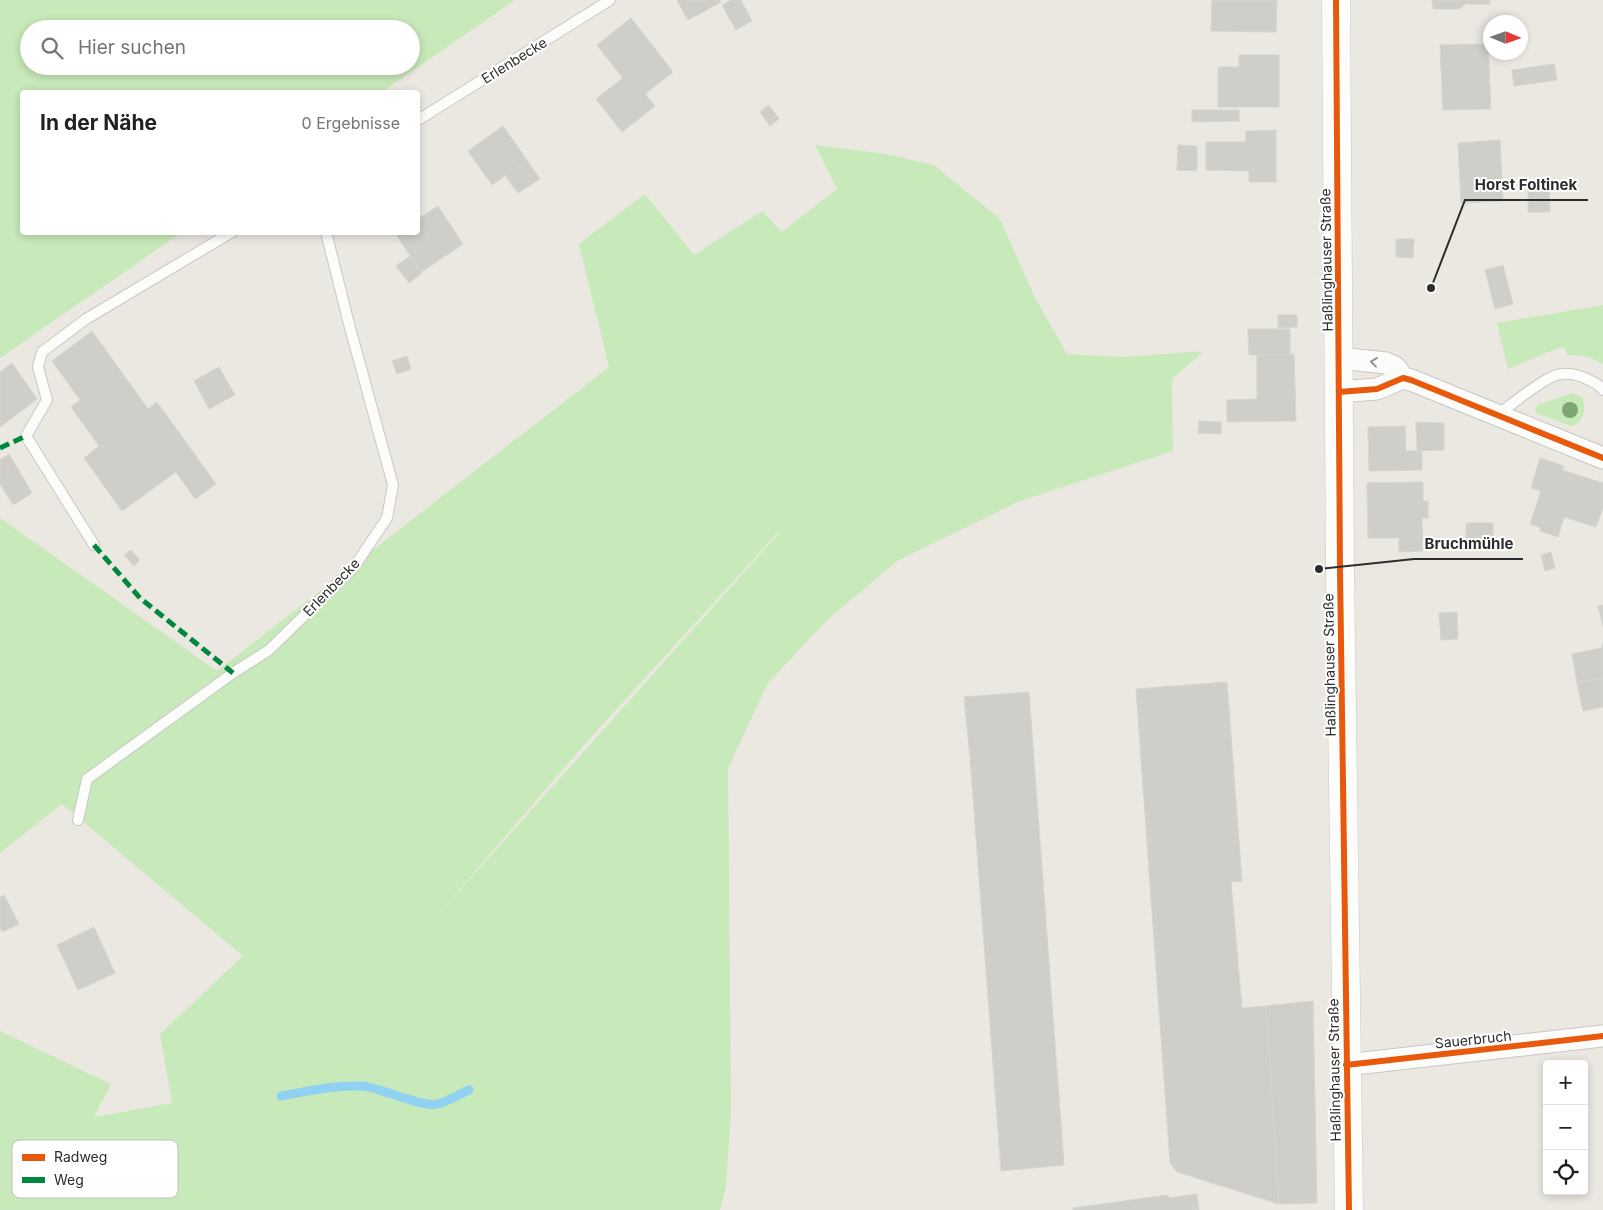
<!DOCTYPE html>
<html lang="de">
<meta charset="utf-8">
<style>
:root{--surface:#fff;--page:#f6f6f6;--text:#202124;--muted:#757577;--line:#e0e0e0}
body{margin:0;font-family:Inter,sans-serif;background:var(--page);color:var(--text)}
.controls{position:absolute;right:15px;bottom:15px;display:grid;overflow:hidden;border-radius:5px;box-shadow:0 2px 8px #0003}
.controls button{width:45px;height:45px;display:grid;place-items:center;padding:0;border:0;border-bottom:1px solid var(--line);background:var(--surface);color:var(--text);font:25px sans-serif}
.compass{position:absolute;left:1483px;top:15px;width:45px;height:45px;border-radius:50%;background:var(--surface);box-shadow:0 2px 8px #0003;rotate:92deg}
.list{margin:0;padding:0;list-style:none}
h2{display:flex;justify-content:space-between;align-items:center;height:65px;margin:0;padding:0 20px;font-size:21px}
h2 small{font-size:16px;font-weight:400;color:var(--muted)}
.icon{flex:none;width:28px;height:28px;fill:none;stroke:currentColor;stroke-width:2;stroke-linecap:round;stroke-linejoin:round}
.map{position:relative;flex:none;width:1603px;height:1210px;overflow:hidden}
.search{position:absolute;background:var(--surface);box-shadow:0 2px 8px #0003;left:20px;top:20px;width:400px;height:55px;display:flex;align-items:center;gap:12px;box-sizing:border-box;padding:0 18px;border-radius:28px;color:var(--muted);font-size:19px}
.panel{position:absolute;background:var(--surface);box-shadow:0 2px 8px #0003;left:20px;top:90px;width:400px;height:145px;border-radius:5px}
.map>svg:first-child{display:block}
.green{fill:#c8e9b9;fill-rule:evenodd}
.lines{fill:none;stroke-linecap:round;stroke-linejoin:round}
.stream{stroke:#91d1f2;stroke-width:9}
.building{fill:#d0cec9;stroke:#d6d4ce}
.lane-casing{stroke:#c8c7c7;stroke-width:12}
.street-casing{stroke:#c8c7c7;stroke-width:23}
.secondary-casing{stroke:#c8c7c7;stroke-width:29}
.lane{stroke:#fcfcfb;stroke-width:10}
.street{stroke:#fcfcfb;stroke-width:21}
.secondary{stroke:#fcfcfb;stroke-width:28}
.quiet{stroke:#00873e;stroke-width:5;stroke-dasharray:10 5;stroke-linecap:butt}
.cycleway-casing{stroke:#fff;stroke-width:9}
.cycleway{stroke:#e8590c;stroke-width:6}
.tree{fill:#7ba771}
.oneway{stroke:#949494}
.labels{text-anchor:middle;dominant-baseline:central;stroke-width:4;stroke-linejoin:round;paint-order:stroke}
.street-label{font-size:14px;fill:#2d2d2d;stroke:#fff}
.key{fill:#fff;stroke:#c0c0c0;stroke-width:1}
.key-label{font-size:14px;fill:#2d2d2d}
.leader{fill:none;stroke:#2d2d2d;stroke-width:2}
.callout-dot{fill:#2d2d2d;stroke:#fff;stroke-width:2}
.callout-label{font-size:15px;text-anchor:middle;font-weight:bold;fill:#2d2d2d;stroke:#fff;stroke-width:4;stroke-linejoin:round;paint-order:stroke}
</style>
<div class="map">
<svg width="1603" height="1210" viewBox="0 0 1603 1210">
<rect width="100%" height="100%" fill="#ebe8e2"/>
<path class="green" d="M 0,0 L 515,0 L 382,92 L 22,92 L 22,232 L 181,233 L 0,358 ZM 29,29 L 411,29 L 411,66 L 29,66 Z
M 815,145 L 886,154 L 934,165 L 1000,219 L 1035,298 L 1067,354 L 1123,357 L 1204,351 L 1172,379 L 1173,451 L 1020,501 L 897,561 L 827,620 L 768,683 L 728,768 L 731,1110 L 726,1187 L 720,1210 L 0,1210 L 0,1031 L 111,1084 L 94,1117 L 172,1103 L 160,1034 L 243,956 L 62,804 L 0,853 L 0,518 L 217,671 L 609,367 L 579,244 L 645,194 L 694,255 L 762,211 L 782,232 L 837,189 ZM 779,531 L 780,532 L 427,927 L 584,745 Z
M 1603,305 L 1603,364 C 1591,357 1582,355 1567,355 L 1565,347 L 1553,350 L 1508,369 L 1497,323 Z
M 1572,393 L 1582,397 C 1587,407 1584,423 1571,426 L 1536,413 L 1535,409 L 1538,405 Z"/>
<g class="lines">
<path class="stream" d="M 281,1096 C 308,1091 334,1085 362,1086 C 382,1088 423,1108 437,1104 C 448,1102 459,1094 469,1090"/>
</g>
<path class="building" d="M 677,0 L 720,0 L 721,2 L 688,20 Z
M 731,0 L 741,0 L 752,21 L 736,30 L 722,5 Z
M 1212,0 L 1277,0 L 1276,32 L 1211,31 Z
M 1432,0 L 1490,0 L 1490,4 L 1466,4 L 1459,9 L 1433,9 Z
M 631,18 L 673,72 L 645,94 L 655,106 L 622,132 L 596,99 L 623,78 L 597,45 Z
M 1488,44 L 1491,109 L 1443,110 L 1440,45 Z
M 1239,55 L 1279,55 L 1279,107 L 1218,107 L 1218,67 L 1239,67 Z
M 1554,64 L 1557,80 L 1514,86 L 1512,70 Z
M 769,105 L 779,119 L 770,126 L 760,112 Z
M 1192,110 L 1239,110 L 1239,121 L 1192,122 Z
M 503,126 L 527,160 L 492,185 L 468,151 Z
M 1276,130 L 1276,182 L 1249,182 L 1249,171 L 1206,170 L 1206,142 L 1246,142 L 1246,131 Z
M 1500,140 L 1503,201 L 1461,203 L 1458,143 Z
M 1178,145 L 1197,146 L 1197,171 L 1177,170 Z
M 527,160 L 540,179 L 518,193 L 505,175 Z
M 1528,188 L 1549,188 L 1550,212 L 1528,212 Z
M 438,206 L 463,244 L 421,272 L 396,234 L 418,232 L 418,219 Z
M 1396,239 L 1414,239 L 1413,258 L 1396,257 Z
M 410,256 L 422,273 L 409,283 L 396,266 Z
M 1503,265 L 1513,304 L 1495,309 L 1485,270 Z
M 1278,315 L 1297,315 L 1297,327 L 1278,328 Z
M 1248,329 L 1290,329 L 1290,355 L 1249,355 Z
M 92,331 L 148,409 L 157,402 L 216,484 L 195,499 L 176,472 L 122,511 L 84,458 L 99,446 L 71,407 L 80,400 L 52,361 Z
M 1294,354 L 1296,421 L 1227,422 L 1227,400 L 1257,399 L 1257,355 Z
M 407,356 L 411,369 L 397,374 L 392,361 Z
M 12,363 L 37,399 L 0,427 L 0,372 Z
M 219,367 L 235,395 L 209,409 L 194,381 Z
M 1199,421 L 1221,422 L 1221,434 L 1198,433 Z
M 1416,422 L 1444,423 L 1444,450 L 1417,451 Z
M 1405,426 L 1406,451 L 1422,451 L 1422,470 L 1369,471 L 1368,427 Z
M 9,454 L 32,493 L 13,505 L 0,484 L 0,460 Z
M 1540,458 L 1564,466 L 1562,470 L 1603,483 L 1603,507 L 1596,527 L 1564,517 L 1558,537 L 1540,531 L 1541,528 L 1530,524 L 1541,491 L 1531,488 Z
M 1423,482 L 1423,501 L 1428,501 L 1428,518 L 1422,518 L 1423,551 L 1399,552 L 1399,538 L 1368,538 L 1367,483 Z
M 1466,523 L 1493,523 L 1493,543 L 1466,542 Z
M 131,550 L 140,560 L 134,566 L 124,555 Z
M 1551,552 L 1555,568 L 1545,571 L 1541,555 Z
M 1603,605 L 1603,626 L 1598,606 Z
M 1457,612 L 1458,639 L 1441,640 L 1439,613 Z
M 1602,644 L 1603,644 L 1603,678 L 1577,683 L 1572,654 L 1602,648 Z
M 1603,678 L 1603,707 L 1583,711 L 1577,683 Z
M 1227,682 L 1242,881 L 1231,882 L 1242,1008 L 1266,1006 L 1279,1204 L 1177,1172 L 1170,1163 L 1136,689 Z
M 1029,692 L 1064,1165 L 1001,1171 L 970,757 L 964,697 Z
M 4,895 L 19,924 L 2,932 L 0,927 L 0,897 Z
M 94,927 L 115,973 L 78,990 L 57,945 Z
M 1313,1001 L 1317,1203 L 1279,1204 L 1266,1006 Z
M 1197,1194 L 1199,1210 L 1073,1210 L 1073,1208 L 1168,1195 L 1169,1198 Z"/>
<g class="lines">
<g class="lane-casing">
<path id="lane" d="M 418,120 L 610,0
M 1499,414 C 1512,404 1542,379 1557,375 C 1568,372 1581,375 1591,381 C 1595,383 1600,385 1603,390
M 94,545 L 26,436 L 47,400 L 38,367 L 42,352 L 86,319 L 232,232
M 78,820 L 87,779 L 233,673 L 269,650 L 354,567 L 387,518 L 393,485 L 349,324 L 326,232"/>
</g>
<g class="street-casing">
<path id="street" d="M 1339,358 L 1386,363 L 1395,367 L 1403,378
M 1339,392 L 1377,389 L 1403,378 L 1411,380 L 1603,458
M 1346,1065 L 1603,1036"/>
</g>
<g class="secondary-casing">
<path id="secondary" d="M 1336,0 L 1340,570 L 1349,1210"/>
</g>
<use href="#lane" class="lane"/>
<use href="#street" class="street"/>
<use href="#secondary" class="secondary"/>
<path class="quiet" d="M 0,448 L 26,436
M 94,545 L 140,598 L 233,673"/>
<g class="cycleway-casing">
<path id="cycleway" d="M 1336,0 L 1340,570 L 1349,1210
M 1339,392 L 1377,389 L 1403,378 L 1411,380 L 1603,458
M 1346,1065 L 1603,1036"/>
</g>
<use href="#cycleway" class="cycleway"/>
</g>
<circle class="tree" cx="1570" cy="410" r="8"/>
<defs><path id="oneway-chevron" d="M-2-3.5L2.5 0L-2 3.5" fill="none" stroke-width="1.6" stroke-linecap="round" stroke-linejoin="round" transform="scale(1.25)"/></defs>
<use class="oneway" href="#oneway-chevron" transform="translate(1374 362) rotate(-173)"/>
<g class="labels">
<g class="street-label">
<text transform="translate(514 60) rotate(-32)">Erlenbecke</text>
<text transform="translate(1326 260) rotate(-91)">Haßlinghauser Straße</text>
<text transform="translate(331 587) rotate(-46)">Erlenbecke</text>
<text transform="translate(1329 665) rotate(-91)">Haßlinghauser Straße</text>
<text transform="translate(1473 1039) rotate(-6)">Sauerbruch</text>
<text transform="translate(1334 1070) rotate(-91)">Haßlinghauser Straße</text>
</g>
</g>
<rect x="12" y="1140" width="166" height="58" rx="8" class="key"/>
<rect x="22" y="1154" width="23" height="7" fill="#e8590c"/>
<rect x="22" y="1177" width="23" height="6" fill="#00873e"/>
<g class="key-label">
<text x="54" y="1162">Radweg</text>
<text x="54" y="1185">Weg</text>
</g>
<path class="leader" d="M1431 288L1465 200H1588M1319 569L1414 559H1523"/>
<g class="callout-dot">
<circle cx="1431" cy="288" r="5"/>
<circle cx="1319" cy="569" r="5"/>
</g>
<g class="callout-label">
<text x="1526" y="190">Horst Foltinek</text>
<text x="1469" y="549">Bruchmühle</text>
</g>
</svg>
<div class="controls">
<button>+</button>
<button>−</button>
<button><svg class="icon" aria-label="locate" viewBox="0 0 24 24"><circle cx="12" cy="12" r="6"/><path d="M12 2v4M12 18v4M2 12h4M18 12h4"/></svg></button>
</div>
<svg class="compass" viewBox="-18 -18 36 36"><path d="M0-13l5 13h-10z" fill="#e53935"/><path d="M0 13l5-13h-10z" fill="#757577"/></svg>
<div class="search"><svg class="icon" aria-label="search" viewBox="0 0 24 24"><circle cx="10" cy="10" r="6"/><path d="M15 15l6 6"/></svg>Hier suchen</div>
<section class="panel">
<h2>In der Nähe<small>0 Ergebnisse</small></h2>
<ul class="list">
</ul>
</section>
</div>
